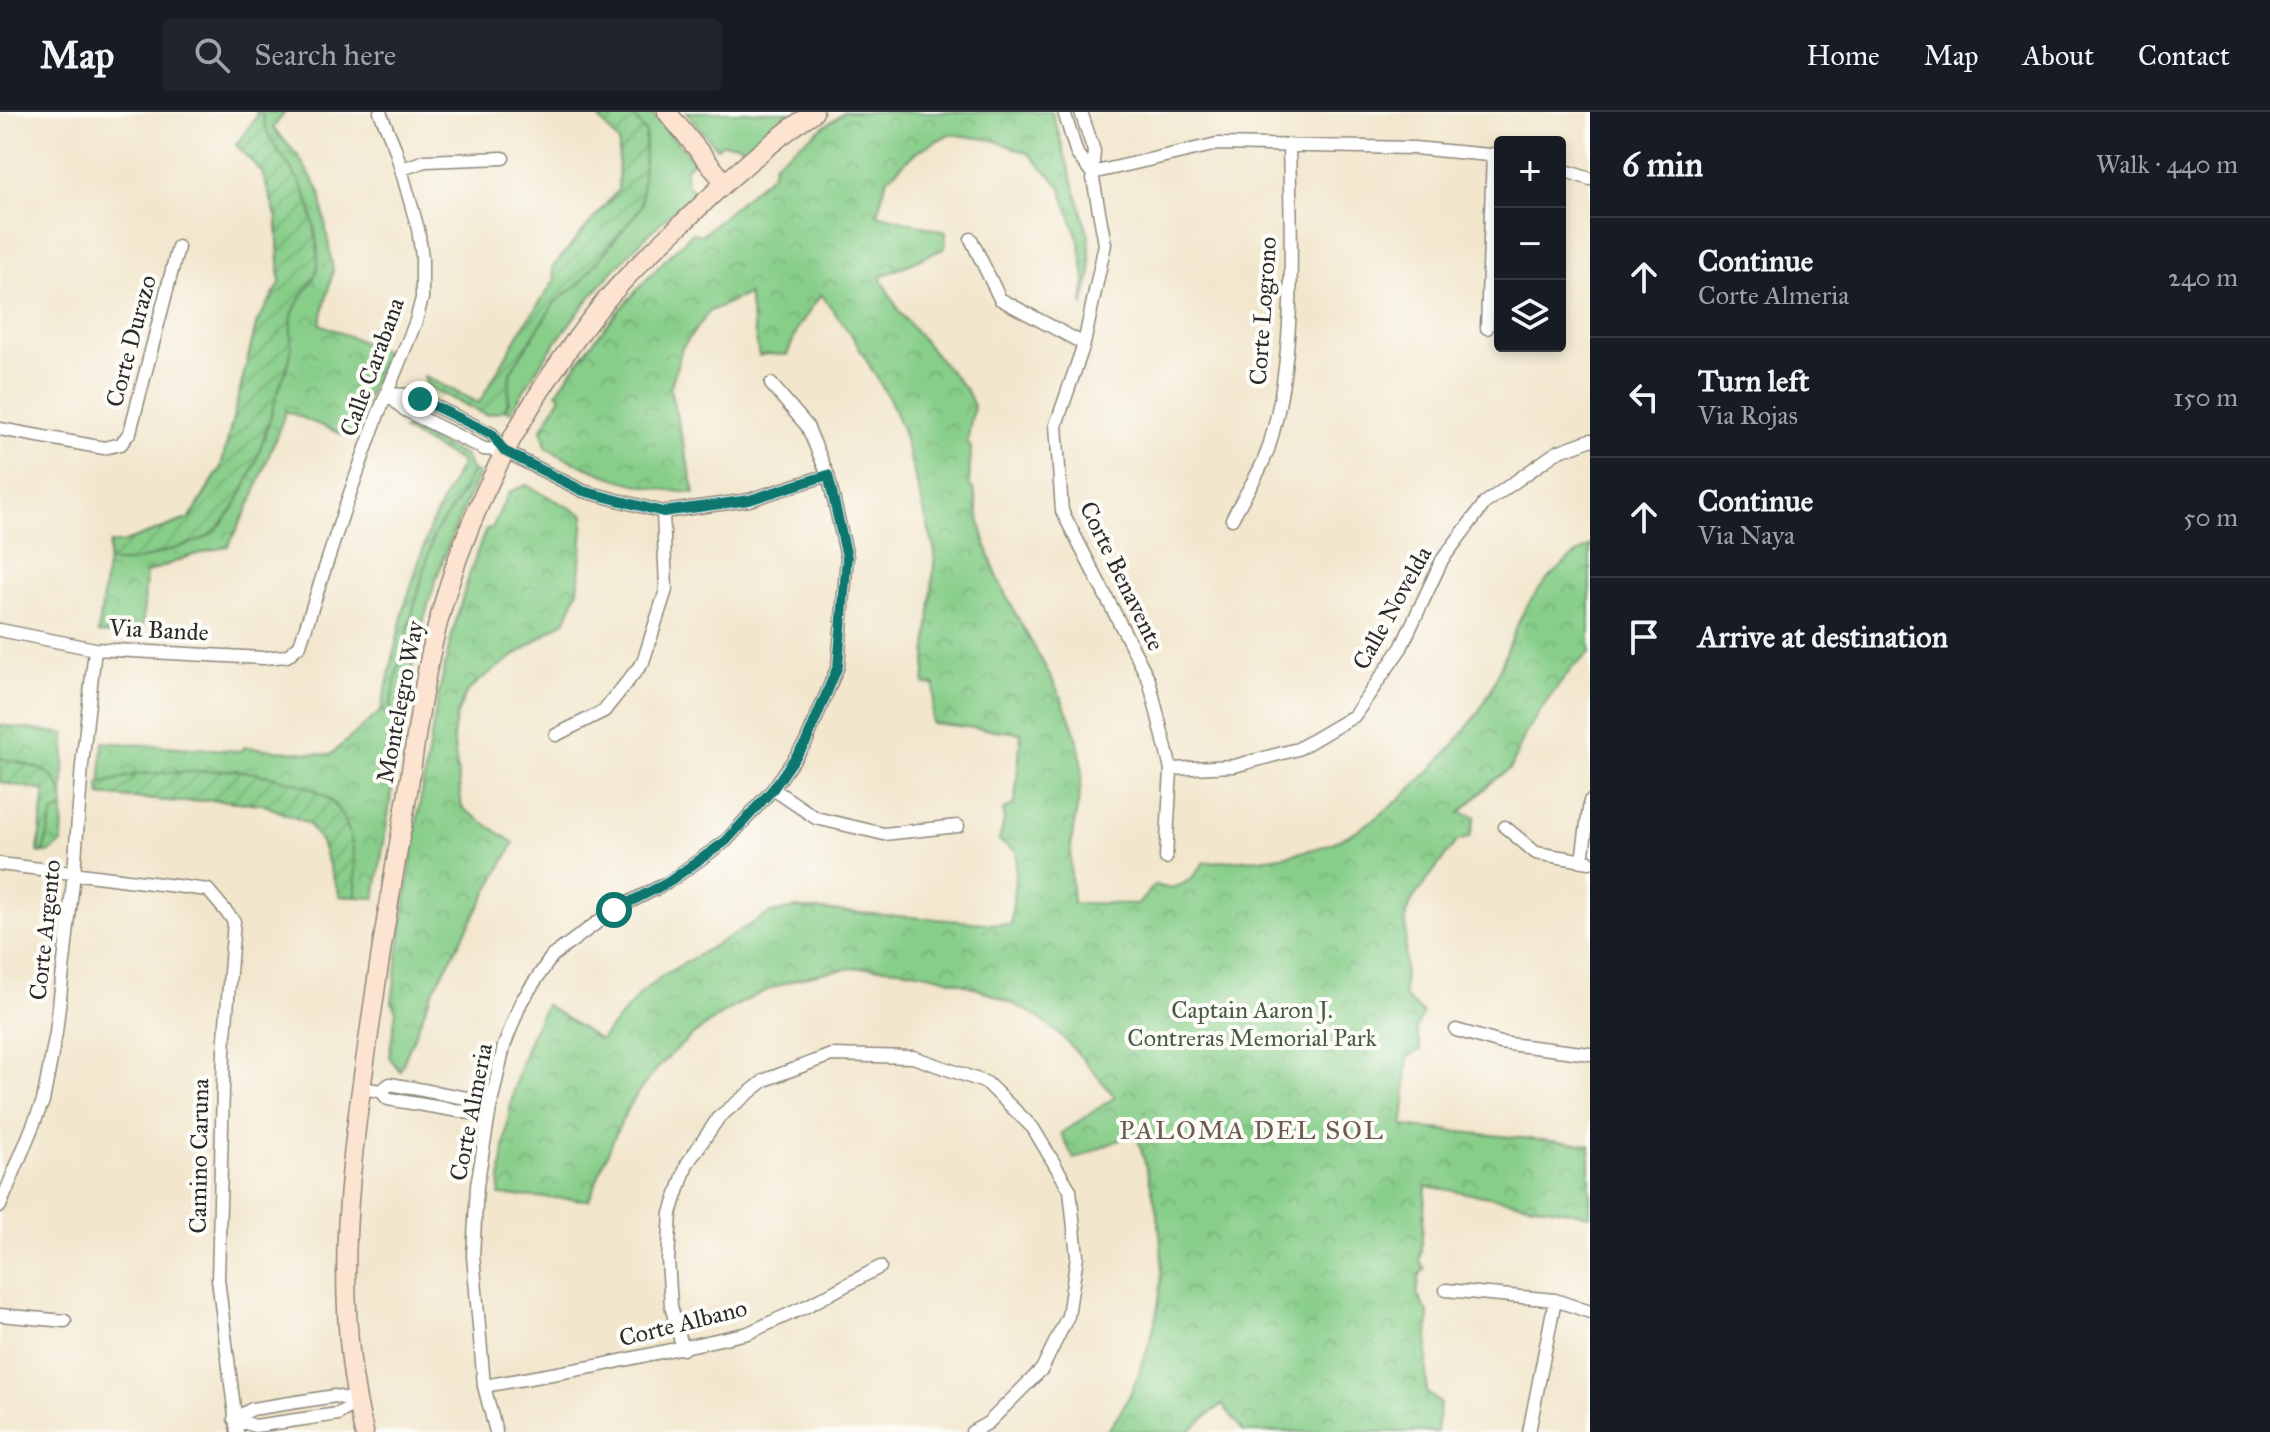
<!DOCTYPE html>
<meta charset="utf-8">
<style>
:root{--surface:#171b24;--page:#20242c;--text:#f1f3f6;--muted:#9ea1a6;--line:#363941}
body{margin:0;font-family:"IM FELL Great Primer",serif;background:var(--page);color:var(--text)}
.controls{position:absolute;right:24px;top:24px;display:grid;overflow:hidden;border-radius:8px;box-shadow:0 4px 12px #0003}
.controls button{width:72px;height:72px;display:grid;place-items:center;padding:0;border:0;border-bottom:2px solid var(--line);background:var(--surface);color:var(--text);font:40px sans-serif}
.stop{position:absolute;width:24px;height:24px;margin:-18px;border:6px solid #0f766e;border-radius:50%;background:#fff}
.stop.end{background:#0f766e;border-color:#fff;box-shadow:0 2px 8px #0008}
.list{margin:0;padding:0;list-style:none}
h2{display:flex;justify-content:space-between;align-items:center;height:104px;margin:0;padding:0 32px;font-size:34px}
h2 small{font-size:26px;font-weight:400;color:var(--muted)}
.list li{display:grid;grid-template-columns:52px 1fr auto;gap:24px;align-items:center;box-sizing:border-box;height:120px;padding:0 32px;border-top:2px solid var(--line)}
.list b{display:block;font-size:30px;white-space:nowrap}
.list p{margin:0;font-size:26px;white-space:nowrap;color:var(--muted)}
.list em{font-size:26px;font-style:normal;color:var(--muted)}
.icon{flex:none;width:44px;height:44px;fill:none;stroke:currentColor;stroke-width:2;stroke-linecap:round;stroke-linejoin:round}
.map{position:relative;flex:none;width:1590px;height:1320px;overflow:hidden}
header{display:flex;align-items:center;gap:48px;box-sizing:border-box;height:112px;padding:0 40px;background:var(--surface);border-bottom:2px solid var(--line)}
header strong{font-size:38px}
nav{display:flex;gap:44px;margin-inline-start:auto;font-size:28px}
.search{width:560px;height:72px;background:var(--page);display:flex;align-items:center;gap:20px;box-sizing:border-box;padding:0 28px;border-radius:8px;color:var(--muted);font-size:30px}
main{display:flex}
aside{flex:1;background:var(--surface)}
.map>svg:first-child{display:block}
.grass{fill:#87ce89;stroke:#597c5a;stroke-width:2}
.park{fill:url(#park-crowns);stroke:#597c5a;stroke-width:2}
.garden{fill:url(#garden-furrows);stroke:#597c5a;stroke-width:2}
.lines{fill:none;stroke-linecap:round;stroke-linejoin:round}
.street-casing{stroke:#8e887c;stroke-width:15}
.secondary-casing{stroke:#8e887c;stroke-width:21}
.street{stroke:#fff;stroke-width:12}
.secondary{stroke:#fde4d0;stroke-width:18}
.route{stroke:#0f766e;stroke-width:10}
.labels{text-anchor:middle;dominant-baseline:central;stroke-width:8;stroke-linejoin:round;paint-order:stroke}
.street-label{font-size:24px;fill:#2b2b2b;stroke:#fdfcf7}
.park-label{font-size:24px;fill:#475c47;stroke:#fdfcf7}
.neighbourhood-label{font-size:26px;letter-spacing:2px;fill:#6c5b50;stroke:#fdfcf7}
</style>
<header>
<strong>Map</strong>
<div class="search"><svg class="icon" aria-label="search" viewBox="0 0 24 24"><circle cx="10" cy="10" r="6"/><path d="M15 15l6 6"/></svg>Search here</div>
<nav><a>Home</a><a>Map</a><a>About</a><a>Contact</a></nav>
</header>
<main>
<div class="map">
<svg width="1590" height="1320" viewBox="0 0 1590 1320">
<defs>
<pattern id="park-crowns" width="20" height="18" patternUnits="userSpaceOnUse" patternTransform="scale(2)"><rect width="20" height="18" fill="#87ce89"/><path d="M2 6a3 3 0 1 1 6 0M12 15a3 3 0 1 1 6 0" fill="none" stroke="#75b176"/></pattern>
<pattern id="garden-furrows" width="10" height="10" patternUnits="userSpaceOnUse" patternTransform="scale(2)"><rect width="10" height="10" fill="#87ce89"/><path d="M-1 1l2-2M0 10L10 0M9 11l2-2" fill="none" stroke="#75b176"/></pattern>
</defs>
<rect width="100%" height="100%" fill="#fdfcf7"/>
<filter id="ink" filterUnits="userSpaceOnUse"><feTurbulence type="fractalNoise" baseFrequency=".0125" numOctaves="2"/><feDisplacementMap in="SourceGraphic" scale="16" xChannelSelector="R" yChannelSelector="G"/><feConvolveMatrix kernelMatrix="1 2 1 2 8 2 1 2 1" color-interpolation-filters="sRGB"/></filter>
<filter id="wash" filterUnits="userSpaceOnUse"><feTurbulence type="fractalNoise" baseFrequency=".006" numOctaves="4" result="noise"/><feDisplacementMap in="SourceGraphic" scale="32" xChannelSelector="R" yChannelSelector="G"/><feGaussianBlur stdDeviation="1.8" result="paint"/><feColorMatrix in="noise" values="0 0 0 0 0 0 0 0 0 0 0 0 0 0 0 0 0 1.4 0 .05"/><feComposite in="paint" operator="in"/></filter>
<g filter="url(#wash)">
<rect width="100%" height="100%" fill="#f2e6cc"/>
<path class="grass" d="M 631,0 L 650,0 L 694,49 L 685,58 L 686,71 L 695,80 C 621,142 559,216 511,300 L 505,298 L 509,290 L 507,271 L 511,259 L 521,240 L 555,190 L 580,171 L 641,95 L 646,21 Z
M 686,0 L 790,0 L 744,38 L 739,32 L 722,32 L 717,36 Z
M 472,359 L 479,362 C 442,439 416,518 404,603 L 389,601 L 399,551 L 434,422 L 459,386 Z"/>
<path class="park" d="M 256,0 L 285,0 L 273,16 L 299,45 L 320,80 L 333,159 L 320,212 L 386,240 L 351,326 L 286,299 L 252,388 L 228,434 L 190,444 L 146,461 L 142,524 L 98,521 L 110,431 L 122,431 L 190,406 L 221,355 L 257,210 L 280,172 L 277,106 L 262,60 L 236,33 L 257,4 Z
M 844,0 L 1052,0 L 1089,124 L 1091,162 L 1083,195 L 1085,168 L 1080,132 L 1060,74 L 1028,41 L 993,28 L 949,22 L 916,40 L 887,67 L 877,102 L 946,120 L 945,136 L 880,165 L 900,201 L 967,279 L 974,294 L 967,330 L 971,335 L 969,373 L 974,378 C 979,411 987,443 1001,473 C 1025,525 1060,570 1077,627 C 1089,672 1074,694 1071,736 C 1069,753 1072,773 1073,791 L 1138,792 L 1155,773 C 1176,781 1193,769 1204,750 C 1247,748 1288,747 1329,732 C 1384,712 1464,632 1490,580 C 1502,554 1510,526 1523,501 C 1538,473 1563,450 1590,433 L 1590,541 L 1572,556 L 1544,593 L 1525,622 L 1511,656 L 1493,669 L 1460,701 L 1475,704 L 1470,725 L 1456,730 L 1413,787 L 1406,802 L 1404,885 L 1423,901 L 1416,917 L 1421,937 L 1408,945 L 1403,1014 L 1590,1033 L 1590,1103 L 1426,1074 L 1420,1149 L 1425,1157 L 1420,1162 L 1417,1182 L 1429,1203 L 1426,1280 L 1440,1291 L 1437,1320 L 1244,1320 L 1222,1292 L 1188,1320 L 1106,1320 C 1124,1299 1134,1275 1143,1250 C 1175,1162 1162,1106 1136,1021 L 1074,1047 L 1061,1021 L 1115,985 C 1089,955 1064,920 1029,900 C 989,879 943,862 898,857 C 801,845 696,902 640,978 C 617,1011 604,1052 589,1088 L 499,1083 C 505,1017 513,951 546,893 L 600,928 L 641,881 L 662,864 L 770,801 L 796,796 L 1011,813 L 1017,740 L 999,729 L 1004,708 L 1003,699 L 1015,691 L 1021,621 L 931,611 L 935,573 L 924,572 L 935,440 L 903,320 L 890,288 L 852,224 L 821,182 L 798,216 L 787,243 L 768,242 L 759,244 L 748,182 L 710,199 L 682,236 L 670,277 L 695,381 C 640,378 594,362 546,336 L 542,317 L 561,284 L 557,280 C 597,220 641,171 692,121 L 702,123 L 772,62 L 775,50 Z
M 526,373 L 584,403 L 578,478 L 566,508 L 481,567 L 466,581 L 456,605 L 453,625 L 462,696 L 514,731 L 431,883 L 400,959 L 389,945 L 396,899 L 392,891 C 400,826 409,762 419,697 C 434,601 450,507 486,417 L 492,416 L 509,380 Z
M 381,599 L 404,603 L 375,786 L 340,784 L 321,730 L 308,711 L 262,692 L 215,688 L 180,690 L 100,683 L 103,630 L 241,639 L 245,635 L 330,643 Z
M 0,613 L 65,622 L 62,731 L 48,741 L 38,740 L 45,678 L 0,670 Z"/>
<path class="garden" d="M 256,0 L 262,0 C 265,30 288,47 302,74 C 312,95 318,127 318,151 C 318,169 298,182 292,204 C 289,218 293,233 290,246 C 287,258 281,269 278,280 C 263,326 251,383 216,418 C 204,430 182,434 166,439 C 145,447 130,453 108,449 L 110,431 L 122,431 L 191,406 L 221,355 L 257,210 L 280,172 L 277,106 L 262,60 L 236,33 L 257,4 Z
M 594,0 L 631,0 L 646,21 L 641,95 L 580,171 L 555,190 L 511,259 C 507,272 511,286 505,298 L 486,303 L 426,274 L 424,264 L 479,291 L 523,215 L 555,168 L 552,156 L 618,78 L 619,30 Z
M 408,316 L 465,344 L 472,359 L 459,386 L 434,422 L 399,551 L 389,601 L 381,599 L 404,496 L 431,413 L 462,350 L 403,318 Z
M 0,646 C 31,654 65,656 63,696 L 53,702 L 43,741 L 38,740 L 45,679 L 0,670 Z
M 237,658 C 329,674 356,683 356,785 L 340,784 L 321,730 L 308,711 L 262,692 L 215,688 L 180,690 L 100,683 L 99,672 L 138,662 Z"/>
</g>
<g filter="url(#ink)">
<g class="lines">
<g class="street-casing">
<path id="street" d="M 1064,0 L 1077,42 L 1092,61
M 1081,0 L 1094,39 L 1092,61 L 1105,132 L 1084,232 L 1056,313 L 1062,399 L 1149,568 L 1171,657 L 1166,746
M 402,57 L 425,49 L 503,46
M 1560,57 L 1590,67
M 1092,61 L 1217,32 L 1414,36 L 1500,44
M 971,127 L 1000,187 L 1084,232
M 1487,216 L 1493,42
M 387,282 L 405,298 L 484,337 L 504,339 L 583,379 L 663,400 L 749,388 L 828,363
M 387,282 L 412,283 L 492,322 L 504,339
M 0,317 L 104,336 L 121,332 L 130,320 L 178,135
M 1232,407 C 1244,383 1263,357 1270,331 C 1297,239 1291,128 1289,33
M 0,518 L 95,537 L 263,546 L 287,544 L 300,533 L 343,401 L 377,305 L 416,209 L 422,186 L 422,145 L 418,117 L 395,36 L 380,0
M 556,623 L 604,599 L 643,550 L 666,478 L 663,400
M 1171,657 L 1234,654 L 1298,637 L 1354,604 L 1401,536 L 1442,448 L 1485,391 L 1557,340 L 1590,328
M 773,677 L 816,706 L 884,722 L 958,714
M 1505,715 L 1536,741 L 1590,750
M 1582,749 L 1590,689
M 0,752 L 208,778 L 234,809 L 224,938 L 218,1167 L 237,1320
M 1456,918 L 1501,931 L 1590,942
M 361,976 L 381,979 L 388,987 L 471,1001 L 480,995
M 381,979 L 390,972 L 472,987 L 480,995 L 487,996
M 0,1094 L 43,989 L 56,921 L 74,761 L 82,653 L 95,537
M 1446,1178 L 1555,1188 L 1590,1200
M 0,1203 L 65,1209
M 683,1237 L 671,1194 L 668,1148 L 671,1101 L 687,1052 L 719,1005 L 765,968 L 831,943 L 913,945 L 987,971 L 1033,1016 L 1070,1078 L 1077,1144 L 1068,1204 L 1042,1257 L 988,1311 L 972,1320
M 484,1274 L 597,1254 L 748,1221 L 809,1193 L 880,1155
M 234,1307 L 255,1314 L 338,1302 L 357,1290
M 234,1307 L 252,1297 L 335,1284 L 357,1290
M 496,1320 L 484,1274 L 473,1143 L 477,1074 L 490,996 L 504,934 L 521,890 L 552,844 L 614,798 L 667,771 L 726,729 L 773,677 L 806,630 L 838,554 L 847,445 L 828,363 L 807,314 L 771,272
M 1529,1320 L 1555,1188"/>
</g>
<g class="secondary-casing">
<path id="secondary" d="M 667,0 L 725,71
M 364,1320 C 328,1177 354,1025 375,881 C 384,816 396,750 407,685 C 416,627 423,568 438,511 C 468,394 527,287 602,193 C 628,161 660,132 690,104 C 728,67 770,30 814,0"/>
</g>
<use href="#street" class="street"/>
<use href="#secondary" class="secondary"/>
</g>
</g>
<g class="lines" filter="url(#ink)">
<path class="route" d="M 420,287 L 492,322 L 504,339 L 583,379 L 663,400 L 749,388 L 828,363 L 847,445 L 838,554 L 806,630 L 773,677 L 726,729 L 667,771 L 614,798"/>
</g>
<g class="labels">
<g class="street-label">
<text transform="translate(1263 199) rotate(-86)">Corte Logrono</text>
<text transform="translate(131 229) rotate(-75)">Corte Durazo</text>
<text transform="translate(372 255) rotate(-70)">Calle Carabana</text>
<text transform="translate(1122 464) rotate(64)">Corte Benavente</text>
<text transform="translate(1392 496) rotate(-61)">Calle Novelda</text>
<text transform="translate(159 518) rotate(3)">Via Bande</text>
<text transform="translate(400 590) rotate(-79)">Montelegro Way</text>
<text transform="translate(45 818) rotate(-84)">Corte Argento</text>
<text transform="translate(471 1000) rotate(-79)">Corte Almeria</text>
<text transform="translate(199 1044) rotate(-89)">Camino Caruna</text>
<text transform="translate(683 1211) rotate(-14)">Corte Albano</text>
</g>
<g class="park-label">
<text x="1252" y="898">Captain Aaron J.<tspan x="1252" dy="28">Contreras Memorial Park</tspan></text>
</g>
<g class="neighbourhood-label">
<text x="1252" y="1018">PALOMA DEL SOL</text>
</g>
</g>
</svg>
<div class="controls">
<button>+</button>
<button>−</button>
<button><svg class="icon" aria-label="layers" viewBox="0 0 24 24"><path d="M12 4l9 5-9 5-9-5zM3 14l9 5 9-5"/></svg></button>
</div>
<div class="stop" style="left:614px;top:798px"></div>
<div class="stop end" style="left:420px;top:287px"></div>
</div>
<aside>
<h2>6 min<small>Walk · 440 m</small></h2>
<ul class="list">
<li><svg class="icon" aria-label="ahead" viewBox="0 0 24 24"><path d="M12 20V5M6 11l6-6 6 6"/></svg><div><b>Continue</b><p>Corte Almeria</p></div><em>240 m</em></li>
<li><svg class="icon" aria-label="left" viewBox="0 0 24 24"><path d="M17 20v-9H6M10 6l-5 5 5 5"/></svg><div><b>Turn left</b><p>Via Rojas</p></div><em>150 m</em></li>
<li><svg class="icon" aria-label="ahead" viewBox="0 0 24 24"><path d="M12 20V5M6 11l6-6 6 6"/></svg><div><b>Continue</b><p>Via Naya</p></div><em>50 m</em></li>
<li><svg class="icon" aria-label="arrive" viewBox="0 0 24 24"><path d="M6 21V4h12l-3 4 3 4H6"/></svg><div><b>Arrive at destination</b></div></li>
</ul>
</aside>
</main>
